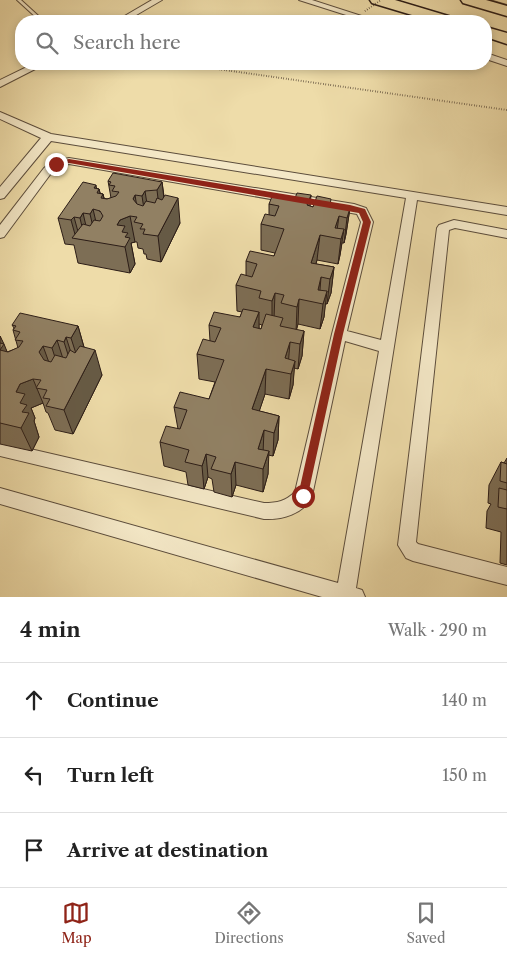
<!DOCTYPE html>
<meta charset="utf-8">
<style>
:root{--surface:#fff;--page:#f6f6f6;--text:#222;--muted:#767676;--line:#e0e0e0;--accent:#8f2418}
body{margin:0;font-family:"Libre Caslon Text",serif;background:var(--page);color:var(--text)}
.stop{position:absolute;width:15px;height:15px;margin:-11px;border:4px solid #8f2418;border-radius:50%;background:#fff}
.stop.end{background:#8f2418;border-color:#fff;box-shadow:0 1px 5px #0008}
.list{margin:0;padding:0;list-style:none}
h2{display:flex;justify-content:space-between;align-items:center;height:65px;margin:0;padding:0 20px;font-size:21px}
h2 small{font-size:16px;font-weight:400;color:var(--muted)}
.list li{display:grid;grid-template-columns:32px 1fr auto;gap:15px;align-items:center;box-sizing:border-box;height:75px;padding:0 20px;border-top:1px solid var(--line)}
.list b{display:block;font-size:19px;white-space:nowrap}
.list em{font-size:16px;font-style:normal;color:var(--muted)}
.icon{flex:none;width:28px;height:28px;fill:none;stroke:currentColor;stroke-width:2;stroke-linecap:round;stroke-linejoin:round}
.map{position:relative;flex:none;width:507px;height:597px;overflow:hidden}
.search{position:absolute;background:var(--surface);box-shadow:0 2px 8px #0003;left:15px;right:15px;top:15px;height:55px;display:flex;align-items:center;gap:12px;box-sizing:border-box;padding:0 18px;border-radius:20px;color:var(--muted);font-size:19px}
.sheet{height:290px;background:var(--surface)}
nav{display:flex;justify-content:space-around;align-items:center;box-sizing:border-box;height:70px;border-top:1px solid var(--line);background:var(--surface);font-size:14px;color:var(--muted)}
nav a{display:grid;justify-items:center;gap:2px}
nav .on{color:var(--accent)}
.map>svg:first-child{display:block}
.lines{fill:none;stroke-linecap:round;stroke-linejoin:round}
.stream{stroke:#796951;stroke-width:4}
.lane-casing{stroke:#5c4d3c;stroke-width:2}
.street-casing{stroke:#5c4d3c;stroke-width:2}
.highway-casing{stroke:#2c1d17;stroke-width:3}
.path{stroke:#2c1d17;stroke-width:2;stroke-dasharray:0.5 2;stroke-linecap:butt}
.lane{fill:#f4e8c7;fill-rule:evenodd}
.street{fill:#f4e8c7;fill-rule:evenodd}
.highway{fill:#eedca9;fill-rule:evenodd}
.path-bridge{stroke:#2c1d17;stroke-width:2;stroke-dasharray:0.5 2;stroke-linecap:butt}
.wall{fill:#7d6e55;stroke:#2c1d17;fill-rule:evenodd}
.shaded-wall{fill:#665a45;stroke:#2c1d17}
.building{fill:#918063;stroke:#2c1d17}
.route{fill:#8f2418}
</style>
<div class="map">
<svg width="507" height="597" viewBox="0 0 507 597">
<rect width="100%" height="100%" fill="#eedca9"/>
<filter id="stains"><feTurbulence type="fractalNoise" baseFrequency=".004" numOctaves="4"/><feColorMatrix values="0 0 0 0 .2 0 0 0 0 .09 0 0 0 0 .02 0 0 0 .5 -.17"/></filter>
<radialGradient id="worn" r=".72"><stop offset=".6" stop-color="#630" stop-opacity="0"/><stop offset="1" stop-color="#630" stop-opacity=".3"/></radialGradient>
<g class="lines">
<path class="stream" d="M 486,0 L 507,6"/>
<g class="lane-casing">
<path id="lane" d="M 17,0 L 21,0 L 44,21 L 40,21 Z"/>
</g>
<g class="street-casing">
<path id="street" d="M 152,0 L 162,0 L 126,21 L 116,21 Z
M 299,0 L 312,0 L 377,21 L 365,21 Z
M 486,53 L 507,60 L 507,66 L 486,59 Z
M 33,64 L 45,64 L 0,87 L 0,80 Z
M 0,112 L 51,134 L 507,207 L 507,215 L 417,200 L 356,588 L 362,590 L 365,597 L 322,597 L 0,504 L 0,488 L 338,583 L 379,351 L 345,341 L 312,496 C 304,514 282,520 264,519 L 0,456 L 0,442 L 264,503 C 277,503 286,501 295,492 L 332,334 L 361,222 L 357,214 L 69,164 L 60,166 L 52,172 L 4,237 L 0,238 L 0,225 L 44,168 L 52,162 L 69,158 L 354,204 L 366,208 L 373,222 L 347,331 L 381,340 L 406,198 L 51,141 L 4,198 L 0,199 L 0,187 L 41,138 L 0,119 Z
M 454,220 L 507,230 L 507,238 L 455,228 L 449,230 L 416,542 L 418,544 L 507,567 L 507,585 L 413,561 L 406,558 L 398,545 L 437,228 L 439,225 Z"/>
</g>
<g class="highway-casing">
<path id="highway" d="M 370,0 L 395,0 L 455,18 L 457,21 L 432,21 L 372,3 Z
M 461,0 L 486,0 L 507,6 L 507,16 L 463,3 Z
M 486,27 L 507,33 L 507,44 L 486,37 Z"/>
</g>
<path class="path" d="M 384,18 L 393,21
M 182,64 L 507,110"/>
<use href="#lane" class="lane"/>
<use href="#street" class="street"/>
<use href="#highway" class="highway"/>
<path class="path-bridge" d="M 365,11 L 381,0"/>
</g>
<path class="wall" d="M 108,181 L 162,182 L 164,196 L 180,223 L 161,262 L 147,259 L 146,254 L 144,254 L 143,249 L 138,248 L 137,242 L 135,242 L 131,243 L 135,264 L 130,273 L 78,263 L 74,245 L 65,244 L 58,218 L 96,188 L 99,189 L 100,193 L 103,194 L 104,198 L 107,199 L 111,198 Z
M 269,204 L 313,207 L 331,205 L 350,208 L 346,234 L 344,243 L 342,243 L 340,255 L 338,264 L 317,260 L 316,264 L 334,267 L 331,293 L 327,304 L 325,304 L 324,317 L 320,329 L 298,324 L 296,330 L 304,331 L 302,356 L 298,369 L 294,368 L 293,385 L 289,399 L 265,394 L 259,411 L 279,416 L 278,440 L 273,456 L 268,455 L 268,474 L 263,492 L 236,485 L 232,497 L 214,492 L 212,479 L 208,477 L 204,489 L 188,485 L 186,472 L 164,466 L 160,442 L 178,429 L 174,407 L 209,399 L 215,382 L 199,379 L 197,354 L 210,341 L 209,325 L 240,317 L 242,312 L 237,311 L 236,285 L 246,275 L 246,261 L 274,256 L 275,253 L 261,250 L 261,224 L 269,215 ZM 259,324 L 262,325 L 261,329 L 259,328 Z
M 12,325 L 78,326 L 84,347 L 102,375 L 73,434 L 55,430 L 48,413 L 46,412 L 43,403 L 31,408 L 35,418 L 34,421 L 39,437 L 32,451 L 0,444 L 0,336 L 7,352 L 18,348 L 13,330 L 14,328 Z
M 507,458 L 507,565 L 500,563 L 501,532 L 486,528 L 487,511 L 491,504 L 488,503 L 489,485 L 501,462 L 504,463 Z"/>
<path class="shaded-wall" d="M 162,182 L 165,207 L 160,215 L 157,190 Z
M 96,185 L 97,192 L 99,189 L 101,197 L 103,194 L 108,219 L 101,211 L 100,212 L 94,188 Z
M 145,191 L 149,217 L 146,222 L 142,196 Z
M 135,195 L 139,220 L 133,199 Z
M 311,195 L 309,220 L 307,205 Z
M 178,198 L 180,223 L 161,262 L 158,236 Z
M 350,208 L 346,234 L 344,243 L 347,218 Z
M 93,209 L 99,235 L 96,240 L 90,214 Z
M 83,213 L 89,239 L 85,240 L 80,218 Z
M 130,216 L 135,242 L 131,243 L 135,264 L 130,273 L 125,247 L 117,225 L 120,220 Z
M 339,216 L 336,238 L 335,228 Z
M 74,217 L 80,239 L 76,238 L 71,220 Z
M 344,229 L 340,255 L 338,264 L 341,239 Z
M 320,235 L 317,260 L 308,288 L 311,263 Z
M 334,267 L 331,293 L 327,304 L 330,279 Z
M 321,277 L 319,303 L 318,290 Z
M 327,291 L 324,317 L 320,329 L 323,304 Z
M 275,293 L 274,319 L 272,327 L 272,301 Z
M 299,299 L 298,324 L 296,332 L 297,307 Z
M 259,312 L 259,337 L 253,327 Z
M 78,326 L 85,351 L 79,363 L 71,338 Z
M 304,331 L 302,356 L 298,369 L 300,344 Z
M 0,336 L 4,344 L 14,369 L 0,352 Z
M 66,337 L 74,362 L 72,367 L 64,342 Z
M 57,340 L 65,365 L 60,373 L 52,348 Z
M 290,342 L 288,367 L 285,358 Z
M 43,346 L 52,371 L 48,377 L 39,352 Z
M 95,350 L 102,375 L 73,434 L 64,410 Z
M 295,361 L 293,385 L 289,399 L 291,374 Z
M 266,369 L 265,394 L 252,433 L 252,409 Z
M 33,379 L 43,403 L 31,408 L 35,418 L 34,421 L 39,437 L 32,451 L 21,428 L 22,412 L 16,392 L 20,384 Z
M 279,416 L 278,440 L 273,456 L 274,433 Z
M 264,430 L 263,454 L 258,449 Z
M 269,451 L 268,474 L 263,492 L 263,469 Z
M 206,454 L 208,477 L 204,489 L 202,466 Z
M 235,462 L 236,485 L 232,497 L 231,474 Z"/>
<path class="building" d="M 113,173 L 162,182 L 157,190 L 145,191 L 142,196 L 135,195 L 133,199 L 137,204 L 143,206 L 146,201 L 155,203 L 157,198 L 162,200 L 165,195 L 178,198 L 158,236 L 143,234 L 145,229 L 140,229 L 143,224 L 134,222 L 137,217 L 130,216 L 120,220 L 117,225 L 125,226 L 122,232 L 128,233 L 125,237 L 130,238 L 125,247 L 72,238 L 83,224 L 90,226 L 94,220 L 100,221 L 103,216 L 100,211 L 93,209 L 90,214 L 83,213 L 80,218 L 74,217 L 71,220 L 58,218 L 83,182 L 96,185 L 94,188 L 99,189 L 97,193 L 103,194 L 101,198 L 107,199 L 116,196 L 119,192 L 112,191 L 115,186 L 109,185 L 111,182 L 108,181 Z
M 297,193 L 311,195 L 307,205 L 313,207 L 317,196 L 331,199 L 330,205 L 350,208 L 347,218 L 339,216 L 335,228 L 344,229 L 341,239 L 320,235 L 311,263 L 334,267 L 330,279 L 321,277 L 318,290 L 327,291 L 323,304 L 299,299 L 297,307 L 281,303 L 284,295 L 275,293 L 272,301 L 259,298 L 261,291 L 236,285 L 241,274 L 252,277 L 257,264 L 246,261 L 250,251 L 274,256 L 284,229 L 261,224 L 265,214 L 275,216 L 279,206 L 269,204 L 273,194 L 295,198 Z
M 243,309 L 259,312 L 253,327 L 261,329 L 266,314 L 283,318 L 280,326 L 304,331 L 300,344 L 290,342 L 285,358 L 295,361 L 291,374 L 266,369 L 252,409 L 279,416 L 274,433 L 264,430 L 258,449 L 269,451 L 263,469 L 235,462 L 231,474 L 211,469 L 216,457 L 206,454 L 202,466 L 185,462 L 189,450 L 160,442 L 166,426 L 180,429 L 187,410 L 174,407 L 180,392 L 209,399 L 224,360 L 197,354 L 203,339 L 215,342 L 221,328 L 209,325 L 214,312 L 240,317 Z
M 20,313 L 78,326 L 71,338 L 66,337 L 64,342 L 57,340 L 52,348 L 43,346 L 39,352 L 44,360 L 51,362 L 55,355 L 66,358 L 70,350 L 75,353 L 80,346 L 95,350 L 64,410 L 46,406 L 50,399 L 43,398 L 47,390 L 36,388 L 41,380 L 33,379 L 20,384 L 16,392 L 25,394 L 20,403 L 27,405 L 22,412 L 29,413 L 21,428 L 0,423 L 0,343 L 4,344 L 0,350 L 8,352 L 19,347 L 23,341 L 15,340 L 20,332 L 13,330 L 16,326 L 12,325 Z
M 501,462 L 507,464 L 507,483 L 500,481 Z
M 499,488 L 507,490 L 507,509 L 498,507 Z"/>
<path class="route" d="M 69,159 L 350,205 L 365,209 L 371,222 L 343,334 L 307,499 L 299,499 L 298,496 L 334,334 L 363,222 L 359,213 L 69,163 L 56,166 L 52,164 Z"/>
<rect width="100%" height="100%" filter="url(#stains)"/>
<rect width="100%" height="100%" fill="url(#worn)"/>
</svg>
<div class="stop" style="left:303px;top:496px"></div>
<div class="stop end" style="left:56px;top:164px"></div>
<div class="search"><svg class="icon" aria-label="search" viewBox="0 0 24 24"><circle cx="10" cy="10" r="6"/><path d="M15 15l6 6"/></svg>Search here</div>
</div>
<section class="sheet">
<h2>4 min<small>Walk · 290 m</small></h2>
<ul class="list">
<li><svg class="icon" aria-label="ahead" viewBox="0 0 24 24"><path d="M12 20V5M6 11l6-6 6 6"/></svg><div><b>Continue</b></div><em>140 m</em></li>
<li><svg class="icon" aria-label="left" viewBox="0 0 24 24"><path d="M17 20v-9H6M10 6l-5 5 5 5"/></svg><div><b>Turn left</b></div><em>150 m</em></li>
<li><svg class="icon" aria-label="arrive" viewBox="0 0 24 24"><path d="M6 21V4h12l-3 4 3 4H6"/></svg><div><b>Arrive at destination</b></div></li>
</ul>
</section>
<nav>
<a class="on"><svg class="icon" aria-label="map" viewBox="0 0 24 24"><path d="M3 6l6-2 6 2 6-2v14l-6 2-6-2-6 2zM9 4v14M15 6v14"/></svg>Map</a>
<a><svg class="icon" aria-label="directions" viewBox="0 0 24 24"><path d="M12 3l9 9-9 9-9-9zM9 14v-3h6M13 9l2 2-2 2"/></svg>Directions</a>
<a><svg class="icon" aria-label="saved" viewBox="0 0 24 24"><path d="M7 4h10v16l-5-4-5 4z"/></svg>Saved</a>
</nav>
